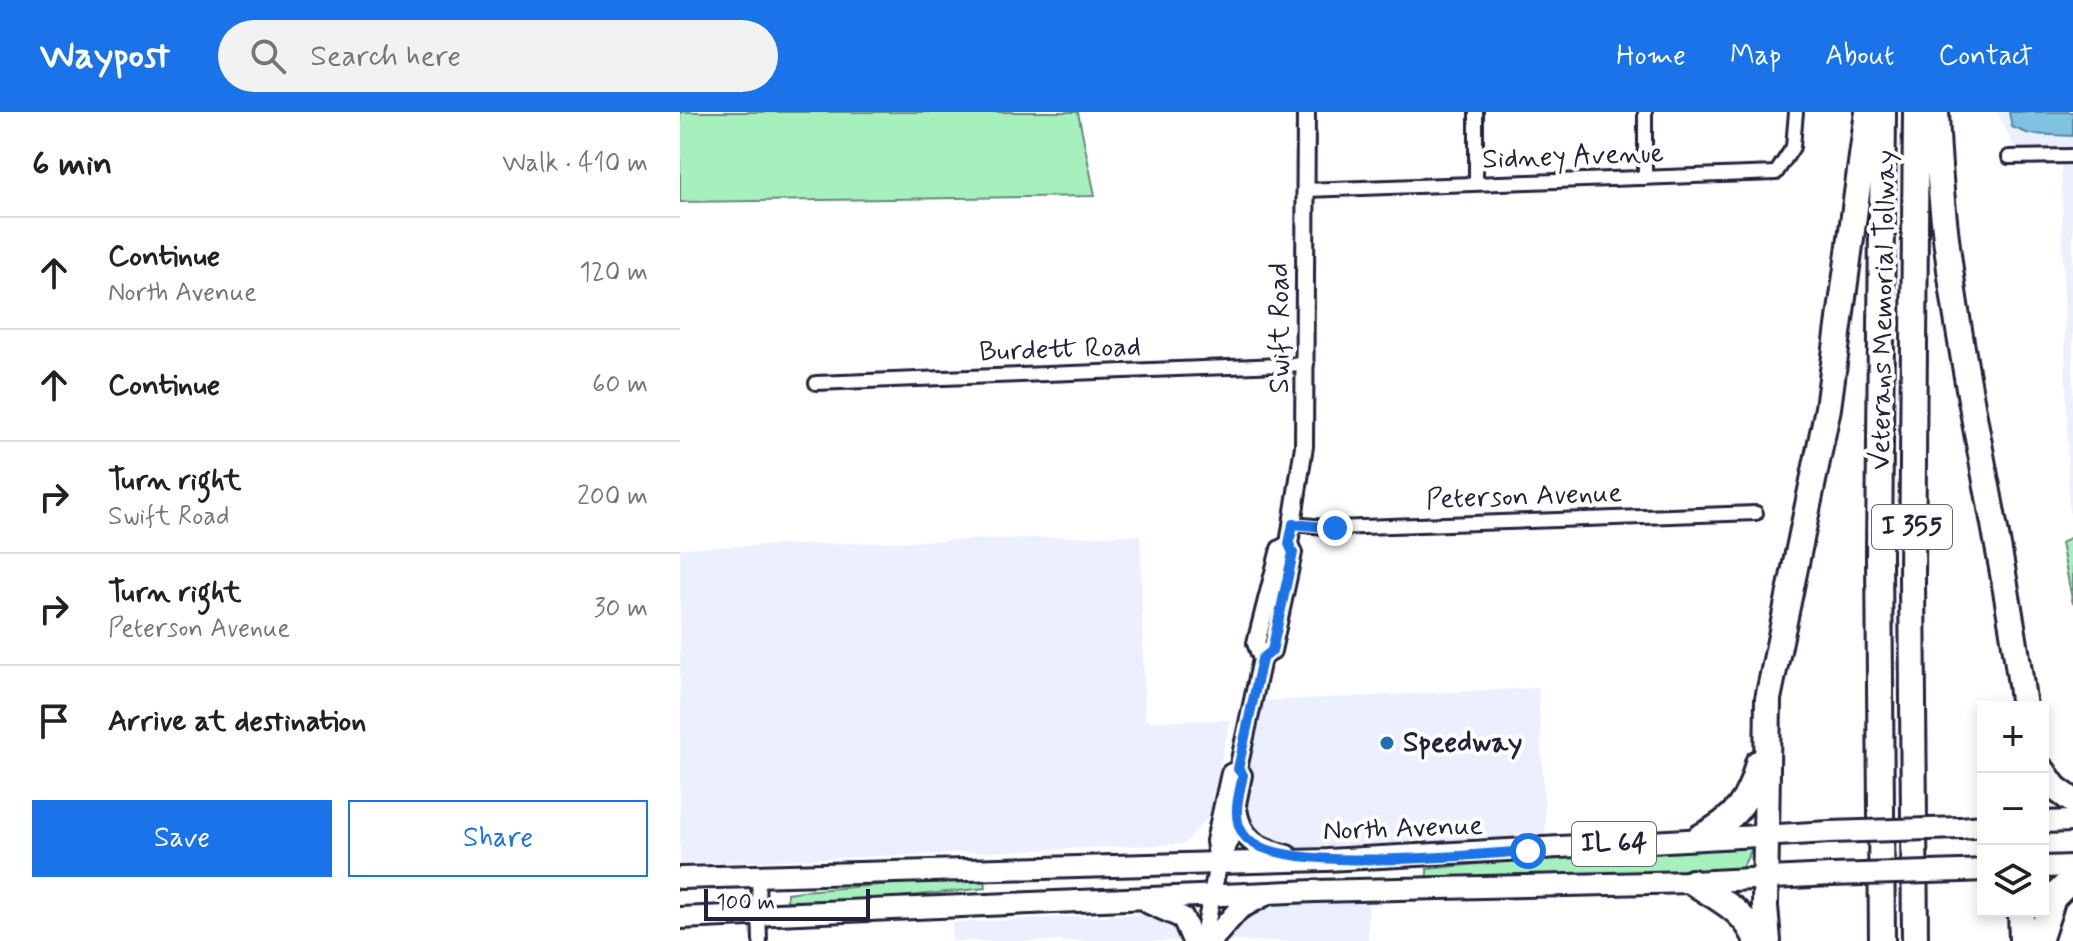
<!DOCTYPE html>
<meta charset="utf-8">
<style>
:root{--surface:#fff;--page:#f2f2f2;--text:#222;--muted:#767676;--line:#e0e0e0;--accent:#1a73e8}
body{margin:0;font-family:Mynerve,sans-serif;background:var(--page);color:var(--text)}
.controls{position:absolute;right:24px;bottom:24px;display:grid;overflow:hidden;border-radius:0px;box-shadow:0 4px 12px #0003}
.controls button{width:72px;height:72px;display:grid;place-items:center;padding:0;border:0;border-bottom:2px solid var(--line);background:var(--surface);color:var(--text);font:40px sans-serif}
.scale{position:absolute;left:24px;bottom:20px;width:166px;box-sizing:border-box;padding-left:8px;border:4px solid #22223b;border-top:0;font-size:22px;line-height:28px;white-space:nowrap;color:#22223b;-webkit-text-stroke:6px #fff;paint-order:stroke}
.stop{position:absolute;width:24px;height:24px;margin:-18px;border:6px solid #1a73e8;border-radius:50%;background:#fff}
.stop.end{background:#1a73e8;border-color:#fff;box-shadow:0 2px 8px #0008}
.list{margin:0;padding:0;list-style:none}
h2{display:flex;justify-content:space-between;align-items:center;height:104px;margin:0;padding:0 32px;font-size:34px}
h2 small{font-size:26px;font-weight:400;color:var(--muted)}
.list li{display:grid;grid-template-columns:52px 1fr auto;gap:24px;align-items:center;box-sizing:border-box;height:112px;padding:0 32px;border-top:2px solid var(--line)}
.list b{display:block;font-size:30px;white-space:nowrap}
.list p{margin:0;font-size:26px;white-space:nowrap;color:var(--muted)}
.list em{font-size:26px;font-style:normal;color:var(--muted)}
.actions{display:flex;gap:16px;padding:24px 32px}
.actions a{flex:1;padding:18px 0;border:2px solid var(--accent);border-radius:0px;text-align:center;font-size:28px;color:var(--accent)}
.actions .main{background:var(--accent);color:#fff}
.icon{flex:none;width:44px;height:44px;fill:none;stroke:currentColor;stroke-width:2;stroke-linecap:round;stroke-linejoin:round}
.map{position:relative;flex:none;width:1393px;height:829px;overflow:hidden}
header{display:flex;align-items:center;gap:48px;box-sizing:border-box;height:112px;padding:0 40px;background:var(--accent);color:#fff}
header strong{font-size:38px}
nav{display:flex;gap:44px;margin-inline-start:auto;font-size:28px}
.search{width:560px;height:72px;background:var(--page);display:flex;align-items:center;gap:20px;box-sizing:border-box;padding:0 28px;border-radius:44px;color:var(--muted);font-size:30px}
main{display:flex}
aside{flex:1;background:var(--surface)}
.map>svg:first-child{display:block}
.built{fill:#ebeffe}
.green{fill:#a6f0be;stroke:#64897c;stroke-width:2}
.water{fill:#7fc3e0;stroke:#5a839e;stroke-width:2}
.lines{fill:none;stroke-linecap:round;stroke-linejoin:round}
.minor-casing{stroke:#22223b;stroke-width:18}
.tertiary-casing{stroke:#22223b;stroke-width:22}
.primary-casing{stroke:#22223b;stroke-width:26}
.motorway-casing{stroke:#22223b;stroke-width:30}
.minor{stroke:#fff;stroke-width:12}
.tertiary{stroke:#fff;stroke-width:16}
.primary{stroke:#fff;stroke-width:20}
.motorway{stroke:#fff;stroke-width:24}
.primary-bridge-casing{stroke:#22223b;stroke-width:26;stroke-linecap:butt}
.primary-bridge{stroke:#fff;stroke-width:20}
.route{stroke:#1a73e8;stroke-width:10}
.poi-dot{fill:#1f6fb2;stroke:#fff;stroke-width:3}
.labels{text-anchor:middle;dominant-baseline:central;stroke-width:8;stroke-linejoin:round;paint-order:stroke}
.shield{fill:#fff;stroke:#646476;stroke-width:2}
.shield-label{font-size:26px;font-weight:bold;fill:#22223b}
.street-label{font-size:28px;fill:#22223b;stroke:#fff}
.poi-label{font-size:28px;font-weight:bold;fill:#22223b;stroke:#fff;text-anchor:start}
</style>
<header>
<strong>Waypost</strong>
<div class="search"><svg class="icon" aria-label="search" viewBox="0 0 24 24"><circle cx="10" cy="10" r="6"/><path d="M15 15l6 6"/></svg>Search here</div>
<nav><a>Home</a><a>Map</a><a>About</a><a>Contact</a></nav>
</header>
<main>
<aside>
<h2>6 min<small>Walk · 410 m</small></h2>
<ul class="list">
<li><svg class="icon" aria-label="ahead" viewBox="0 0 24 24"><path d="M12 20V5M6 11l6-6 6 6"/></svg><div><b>Continue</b><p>North Avenue</p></div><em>120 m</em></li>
<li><svg class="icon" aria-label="ahead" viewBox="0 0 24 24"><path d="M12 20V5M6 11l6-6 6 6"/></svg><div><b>Continue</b></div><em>60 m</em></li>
<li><svg class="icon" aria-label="right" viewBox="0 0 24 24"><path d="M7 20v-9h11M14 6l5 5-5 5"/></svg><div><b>Turn right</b><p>Swift Road</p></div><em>200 m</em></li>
<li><svg class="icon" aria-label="right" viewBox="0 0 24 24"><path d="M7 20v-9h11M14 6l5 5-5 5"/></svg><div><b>Turn right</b><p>Peterson Avenue</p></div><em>30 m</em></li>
<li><svg class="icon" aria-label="arrive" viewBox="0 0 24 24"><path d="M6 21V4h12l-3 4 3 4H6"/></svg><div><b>Arrive at destination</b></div></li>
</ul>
<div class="actions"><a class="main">Save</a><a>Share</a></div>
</aside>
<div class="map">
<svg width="1393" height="829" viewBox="0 0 1393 829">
<rect width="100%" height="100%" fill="#fff"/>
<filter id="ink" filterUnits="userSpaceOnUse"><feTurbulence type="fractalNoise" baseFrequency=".0125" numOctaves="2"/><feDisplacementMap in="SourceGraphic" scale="16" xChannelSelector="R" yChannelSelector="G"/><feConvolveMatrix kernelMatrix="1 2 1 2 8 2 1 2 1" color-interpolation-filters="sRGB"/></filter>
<g filter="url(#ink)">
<path class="built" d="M 1317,0 L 1393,0 L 1393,36 L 1335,36 Z
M 1381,51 L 1393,51 L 1393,401 L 1389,401 Z
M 460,423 L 465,609 L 550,608 L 529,704 L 504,732 L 0,752 L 0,436 Z
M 858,576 L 866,724 L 611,736 L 583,731 L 563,703 L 564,676 L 584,589 Z
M 688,781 L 688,829 L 535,829 L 562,800 L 594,788 Z
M 481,801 L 493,804 L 506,829 L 272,829 L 272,811 Z"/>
<path class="green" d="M 0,0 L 398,0 L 415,84 L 0,90 Z
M 1393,424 L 1393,492 L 1381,431 Z
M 1074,733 L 1061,758 L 747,766 L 747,757 L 897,742 Z
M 305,765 L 306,776 L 190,788 L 107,789 L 107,781 L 122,779 Z"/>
<path class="water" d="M 1329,0 L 1393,0 L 1393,24 L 1349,22 L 1332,15 Z"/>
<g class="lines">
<g class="minor-casing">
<path id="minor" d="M 1329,45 L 1393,44
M 965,66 L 965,0
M 796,72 L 796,0
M 626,78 L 1096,61 L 1113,35 L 1116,0
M 136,271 L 627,252
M 613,412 L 655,416 L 1076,401
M 78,764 L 80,829"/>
</g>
<g class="tertiary-casing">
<path id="tertiary" d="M 582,547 L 592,539 L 613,441 L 609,432 L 624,334 L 626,0
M 538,752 L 549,731 L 563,663 L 558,657 L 582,547 L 576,531 L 600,437 L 609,432
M 523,829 L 538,752 L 535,729 L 550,661 L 558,657"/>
</g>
<g class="primary-casing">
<path id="primary" d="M 556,697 C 561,729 578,736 607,744
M 1363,710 L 1393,709
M 1281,716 L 1303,714
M 1363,755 L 1393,754
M 1281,759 L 1303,758
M 0,766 L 647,748 L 1150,720
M 469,791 L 503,806 L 513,829
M 0,806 L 635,779 L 1012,770 L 1151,763
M 531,829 L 559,797 L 585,783"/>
</g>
<g class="motorway-casing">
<path id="motorway" d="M 1256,0 C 1263,203 1318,395 1344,595
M 1363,659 L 1375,676 L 1393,689
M 1020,725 C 1055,707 1069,690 1078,651
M 1012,770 C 1040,788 1064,798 1077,829
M 1341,799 L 1342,829
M 1088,829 L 1085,794 L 1088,587 L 1148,296 L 1188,0
M 1202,829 L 1199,443 L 1203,0
M 1235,829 L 1232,466 L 1236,0
M 1359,829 L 1373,786 L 1393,766"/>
</g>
<use href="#minor" class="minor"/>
<use href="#tertiary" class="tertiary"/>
<use href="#primary" class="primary"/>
<use href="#motorway" class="motorway"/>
<g class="primary-bridge-casing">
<path id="primary-bridge" d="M 1150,720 L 1281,716
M 1151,763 L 1281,759"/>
</g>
<use href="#primary-bridge" class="primary-bridge"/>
</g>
</g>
<g class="lines" filter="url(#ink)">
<path class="route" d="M 655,416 L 613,412 L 609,432 L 613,441 L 592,539 L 582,547 L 558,657 L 563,663 C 559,683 551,706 564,723 C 592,764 796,742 848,739"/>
</g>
<circle class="poi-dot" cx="707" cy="631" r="8"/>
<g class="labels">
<g class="shield">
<rect x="1192" y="393" width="80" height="44" rx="6"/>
<rect x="892" y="710" width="84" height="44" rx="6"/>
</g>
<g class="shield-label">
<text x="1232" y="415">I 355</text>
<text x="934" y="732">IL 64</text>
</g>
<g class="street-label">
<text transform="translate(893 45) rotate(-2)">Sidney Avenue</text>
<text transform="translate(1204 198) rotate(-89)">Veterans Memorial Tollway</text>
<text transform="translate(600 216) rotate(-90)">Swift Road</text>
<text transform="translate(380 238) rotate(-2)">Burdett Road</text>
<text transform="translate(844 385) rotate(-2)">Peterson Avenue</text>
<text transform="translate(723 717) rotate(-2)">North Avenue</text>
</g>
<g class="poi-label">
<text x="723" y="631">Speedway</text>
</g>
</g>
</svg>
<div class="controls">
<button>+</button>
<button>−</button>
<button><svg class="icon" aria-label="layers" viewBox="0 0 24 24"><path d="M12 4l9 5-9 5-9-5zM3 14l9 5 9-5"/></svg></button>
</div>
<div class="scale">100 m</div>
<div class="stop" style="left:848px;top:739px"></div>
<div class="stop end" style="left:655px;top:416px"></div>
</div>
</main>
